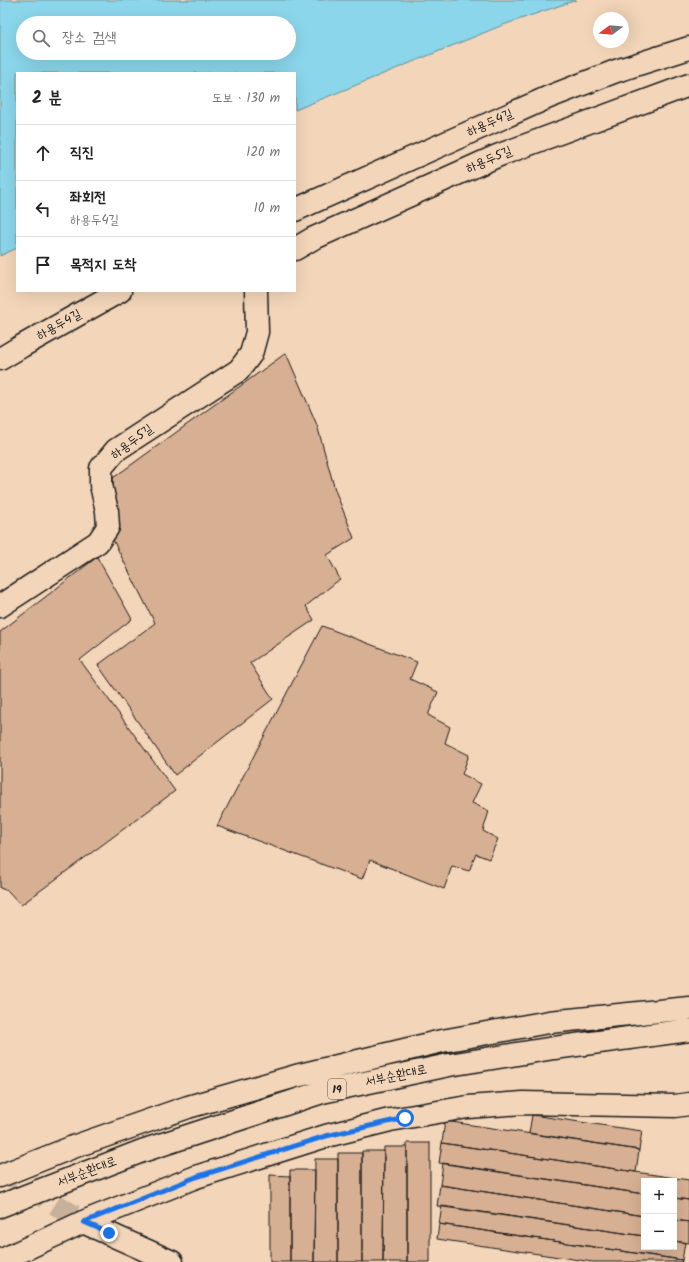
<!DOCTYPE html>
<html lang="ko">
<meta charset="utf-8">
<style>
:root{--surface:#fff;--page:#f2f2f2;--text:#222;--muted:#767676;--line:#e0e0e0}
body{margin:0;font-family:Kalam,"Poor Story",sans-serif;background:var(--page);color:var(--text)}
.controls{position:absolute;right:12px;bottom:12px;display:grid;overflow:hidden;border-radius:0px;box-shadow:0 4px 16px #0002}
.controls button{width:36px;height:36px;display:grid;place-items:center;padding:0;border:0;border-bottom:1px solid var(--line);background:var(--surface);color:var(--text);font:20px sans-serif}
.compass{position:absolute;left:593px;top:12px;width:36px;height:36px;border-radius:50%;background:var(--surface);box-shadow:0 4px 16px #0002;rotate:254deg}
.stop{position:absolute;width:12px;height:12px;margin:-9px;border:3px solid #1a73e8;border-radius:50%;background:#fff}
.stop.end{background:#1a73e8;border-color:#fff;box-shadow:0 1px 4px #0008}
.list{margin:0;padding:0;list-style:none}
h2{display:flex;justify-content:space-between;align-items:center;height:52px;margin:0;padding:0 16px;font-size:17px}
h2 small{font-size:13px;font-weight:400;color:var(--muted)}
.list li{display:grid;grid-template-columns:26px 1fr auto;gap:12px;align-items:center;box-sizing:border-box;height:56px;padding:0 16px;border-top:1px solid var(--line)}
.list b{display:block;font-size:15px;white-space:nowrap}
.list p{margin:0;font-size:13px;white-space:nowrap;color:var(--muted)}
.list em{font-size:13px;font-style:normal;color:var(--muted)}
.icon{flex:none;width:22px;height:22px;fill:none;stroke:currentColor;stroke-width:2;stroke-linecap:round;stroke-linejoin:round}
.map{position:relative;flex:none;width:689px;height:1262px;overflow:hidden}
.search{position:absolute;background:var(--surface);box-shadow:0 4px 16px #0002;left:16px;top:16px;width:280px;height:44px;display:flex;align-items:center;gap:10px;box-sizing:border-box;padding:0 14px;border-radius:22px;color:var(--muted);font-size:15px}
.panel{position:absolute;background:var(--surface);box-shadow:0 4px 16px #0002;left:16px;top:72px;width:280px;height:220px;border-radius:0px}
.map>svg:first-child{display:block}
.water{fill:#8bd6eb;stroke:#5f8c98;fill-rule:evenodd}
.building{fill:#d7af92;stroke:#1c1c1c}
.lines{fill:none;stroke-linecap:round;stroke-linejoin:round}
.minor-tunnel{stroke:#c8b19a;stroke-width:22;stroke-dasharray:22 11;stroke-linecap:butt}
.minor-casing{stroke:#1c1c1c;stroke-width:25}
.highway-casing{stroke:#1c1c1c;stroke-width:25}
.minor{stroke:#f3d6b9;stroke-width:22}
.highway{stroke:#f3d6b9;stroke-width:22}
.route{stroke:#1a73e8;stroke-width:5}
.labels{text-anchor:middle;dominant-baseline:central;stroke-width:3;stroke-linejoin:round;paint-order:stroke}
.shield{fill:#f3d6b9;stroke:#5c544b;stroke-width:1}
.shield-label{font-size:12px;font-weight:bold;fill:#1c1c1c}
.street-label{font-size:13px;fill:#1c1c1c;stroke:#f3d6b9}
</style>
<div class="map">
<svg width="689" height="1262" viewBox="0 0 689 1262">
<rect width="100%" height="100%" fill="#f3d6b9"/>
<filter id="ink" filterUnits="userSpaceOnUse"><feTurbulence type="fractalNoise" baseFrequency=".025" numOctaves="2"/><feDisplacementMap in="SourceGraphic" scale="8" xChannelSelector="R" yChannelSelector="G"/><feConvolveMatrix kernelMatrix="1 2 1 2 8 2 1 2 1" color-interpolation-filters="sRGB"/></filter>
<g filter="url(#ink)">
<path class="water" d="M 0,0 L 576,0 L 503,25 L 295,110 L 295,73 L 17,73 L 17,248 L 0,256 ZM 23,23 L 289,23 L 289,53 L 23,53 Z"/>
<path class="building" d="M 286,353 L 317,425 L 335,490 L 354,538 L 327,555 L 340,579 L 306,606 L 314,620 L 250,663 L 273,699 L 175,775 L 98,665 L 155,623 L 113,540 L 113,478 Z
M 97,557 L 132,619 L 80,660 L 175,791 L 21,905 L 8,891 L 0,888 L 0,632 Z
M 322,626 L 417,662 L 410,679 L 438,692 L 428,715 L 450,727 L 445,743 L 469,755 L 462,774 L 481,784 L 472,803 L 489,811 L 483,831 L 498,839 L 489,859 L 476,854 L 469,871 L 452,866 L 444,889 L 370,860 L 362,879 L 217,826 Z
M 532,1115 L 642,1131 L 639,1150 L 529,1133 Z
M 445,1121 L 639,1150 L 636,1172 L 442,1143 Z
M 407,1143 L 430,1143 L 430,1262 L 407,1262 Z
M 442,1143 L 689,1180 L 689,1200 L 674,1198 L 674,1181 L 644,1181 L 644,1194 L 439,1163 Z
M 384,1147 L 407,1147 L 407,1262 L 383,1262 Z
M 362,1151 L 384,1151 L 383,1262 L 362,1262 Z
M 338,1153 L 362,1153 L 362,1262 L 338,1262 Z
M 315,1159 L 338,1159 L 338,1262 L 314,1262 Z
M 443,1163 L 644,1194 L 644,1216 L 440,1185 Z
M 290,1170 L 315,1170 L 314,1262 L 290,1262 Z
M 270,1175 L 290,1176 L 290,1262 L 270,1262 Z
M 440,1185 L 644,1216 L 644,1236 L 437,1206 Z
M 674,1198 L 689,1200 L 689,1222 L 674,1220 Z
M 442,1206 L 644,1236 L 644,1247 L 674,1247 L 674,1241 L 685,1243 L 682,1260 L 439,1224 Z
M 674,1220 L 689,1222 L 689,1243 L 674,1241 Z
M 439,1224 L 682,1260 L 682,1262 L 593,1262 L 437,1239 Z"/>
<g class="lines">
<path class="minor-tunnel" d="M 0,1168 L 83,1222"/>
<g class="minor-casing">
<path id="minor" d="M 295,210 L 549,97 L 616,71 L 689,48
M 295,249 L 312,239 L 497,156 L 689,85
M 0,359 L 22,346 L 120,291
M 0,606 L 98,542 L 108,527 L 107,511 L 101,485 L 101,468 L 116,450 L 239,370 L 251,354 L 257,332 L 256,291
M 83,1222 L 172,1262
M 0,1261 L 83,1222 L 196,1177 L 326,1136 L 390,1120 L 468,1107 L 523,1103 L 675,1106 L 689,1104"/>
</g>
<g class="highway-casing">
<path id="highway" d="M 0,1176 L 73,1147 L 188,1107 L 296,1076 L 442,1041 L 549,1022 L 689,1008
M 0,1206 L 142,1151 L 322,1092 L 449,1065 L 554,1048 L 689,1030"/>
</g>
<use href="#minor" class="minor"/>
<use href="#highway" class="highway"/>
</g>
</g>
<g class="lines" filter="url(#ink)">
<path class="route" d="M 109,1233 L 84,1222 L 196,1177 L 326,1136 L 405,1118"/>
</g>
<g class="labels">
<rect class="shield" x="328" y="1079" width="18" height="20" rx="3"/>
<g class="shield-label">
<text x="337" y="1089">19</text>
</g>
<g class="street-label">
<text transform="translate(490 123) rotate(-24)">하용두4길</text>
<text transform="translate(489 160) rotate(-23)">하용두5길</text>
<text transform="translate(59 325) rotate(-29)">하용두4길</text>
<text transform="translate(132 442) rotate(-37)">하용두5길</text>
<text transform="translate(396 1076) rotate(-12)">서부순환대로</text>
<text transform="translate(87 1172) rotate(-21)">서부순환대로</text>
</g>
</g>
</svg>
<div class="controls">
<button>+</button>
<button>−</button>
</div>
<svg class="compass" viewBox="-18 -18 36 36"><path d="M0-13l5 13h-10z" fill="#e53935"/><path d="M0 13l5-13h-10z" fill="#767676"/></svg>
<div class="stop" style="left:405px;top:1118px"></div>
<div class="stop end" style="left:109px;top:1233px"></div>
<div class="search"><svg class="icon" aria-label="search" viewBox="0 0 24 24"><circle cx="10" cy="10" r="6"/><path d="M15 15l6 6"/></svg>장소 검색</div>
<section class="panel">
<h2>2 분<small>도보 · 130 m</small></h2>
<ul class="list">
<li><svg class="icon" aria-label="ahead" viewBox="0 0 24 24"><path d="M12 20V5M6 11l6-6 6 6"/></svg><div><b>직진</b></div><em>120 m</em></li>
<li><svg class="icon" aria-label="left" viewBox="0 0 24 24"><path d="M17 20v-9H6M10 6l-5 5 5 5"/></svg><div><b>좌회전</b><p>하용두4길</p></div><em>10 m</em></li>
<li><svg class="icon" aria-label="arrive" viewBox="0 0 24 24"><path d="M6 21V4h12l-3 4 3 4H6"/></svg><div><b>목적지 도착</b></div></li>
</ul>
</section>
</div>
